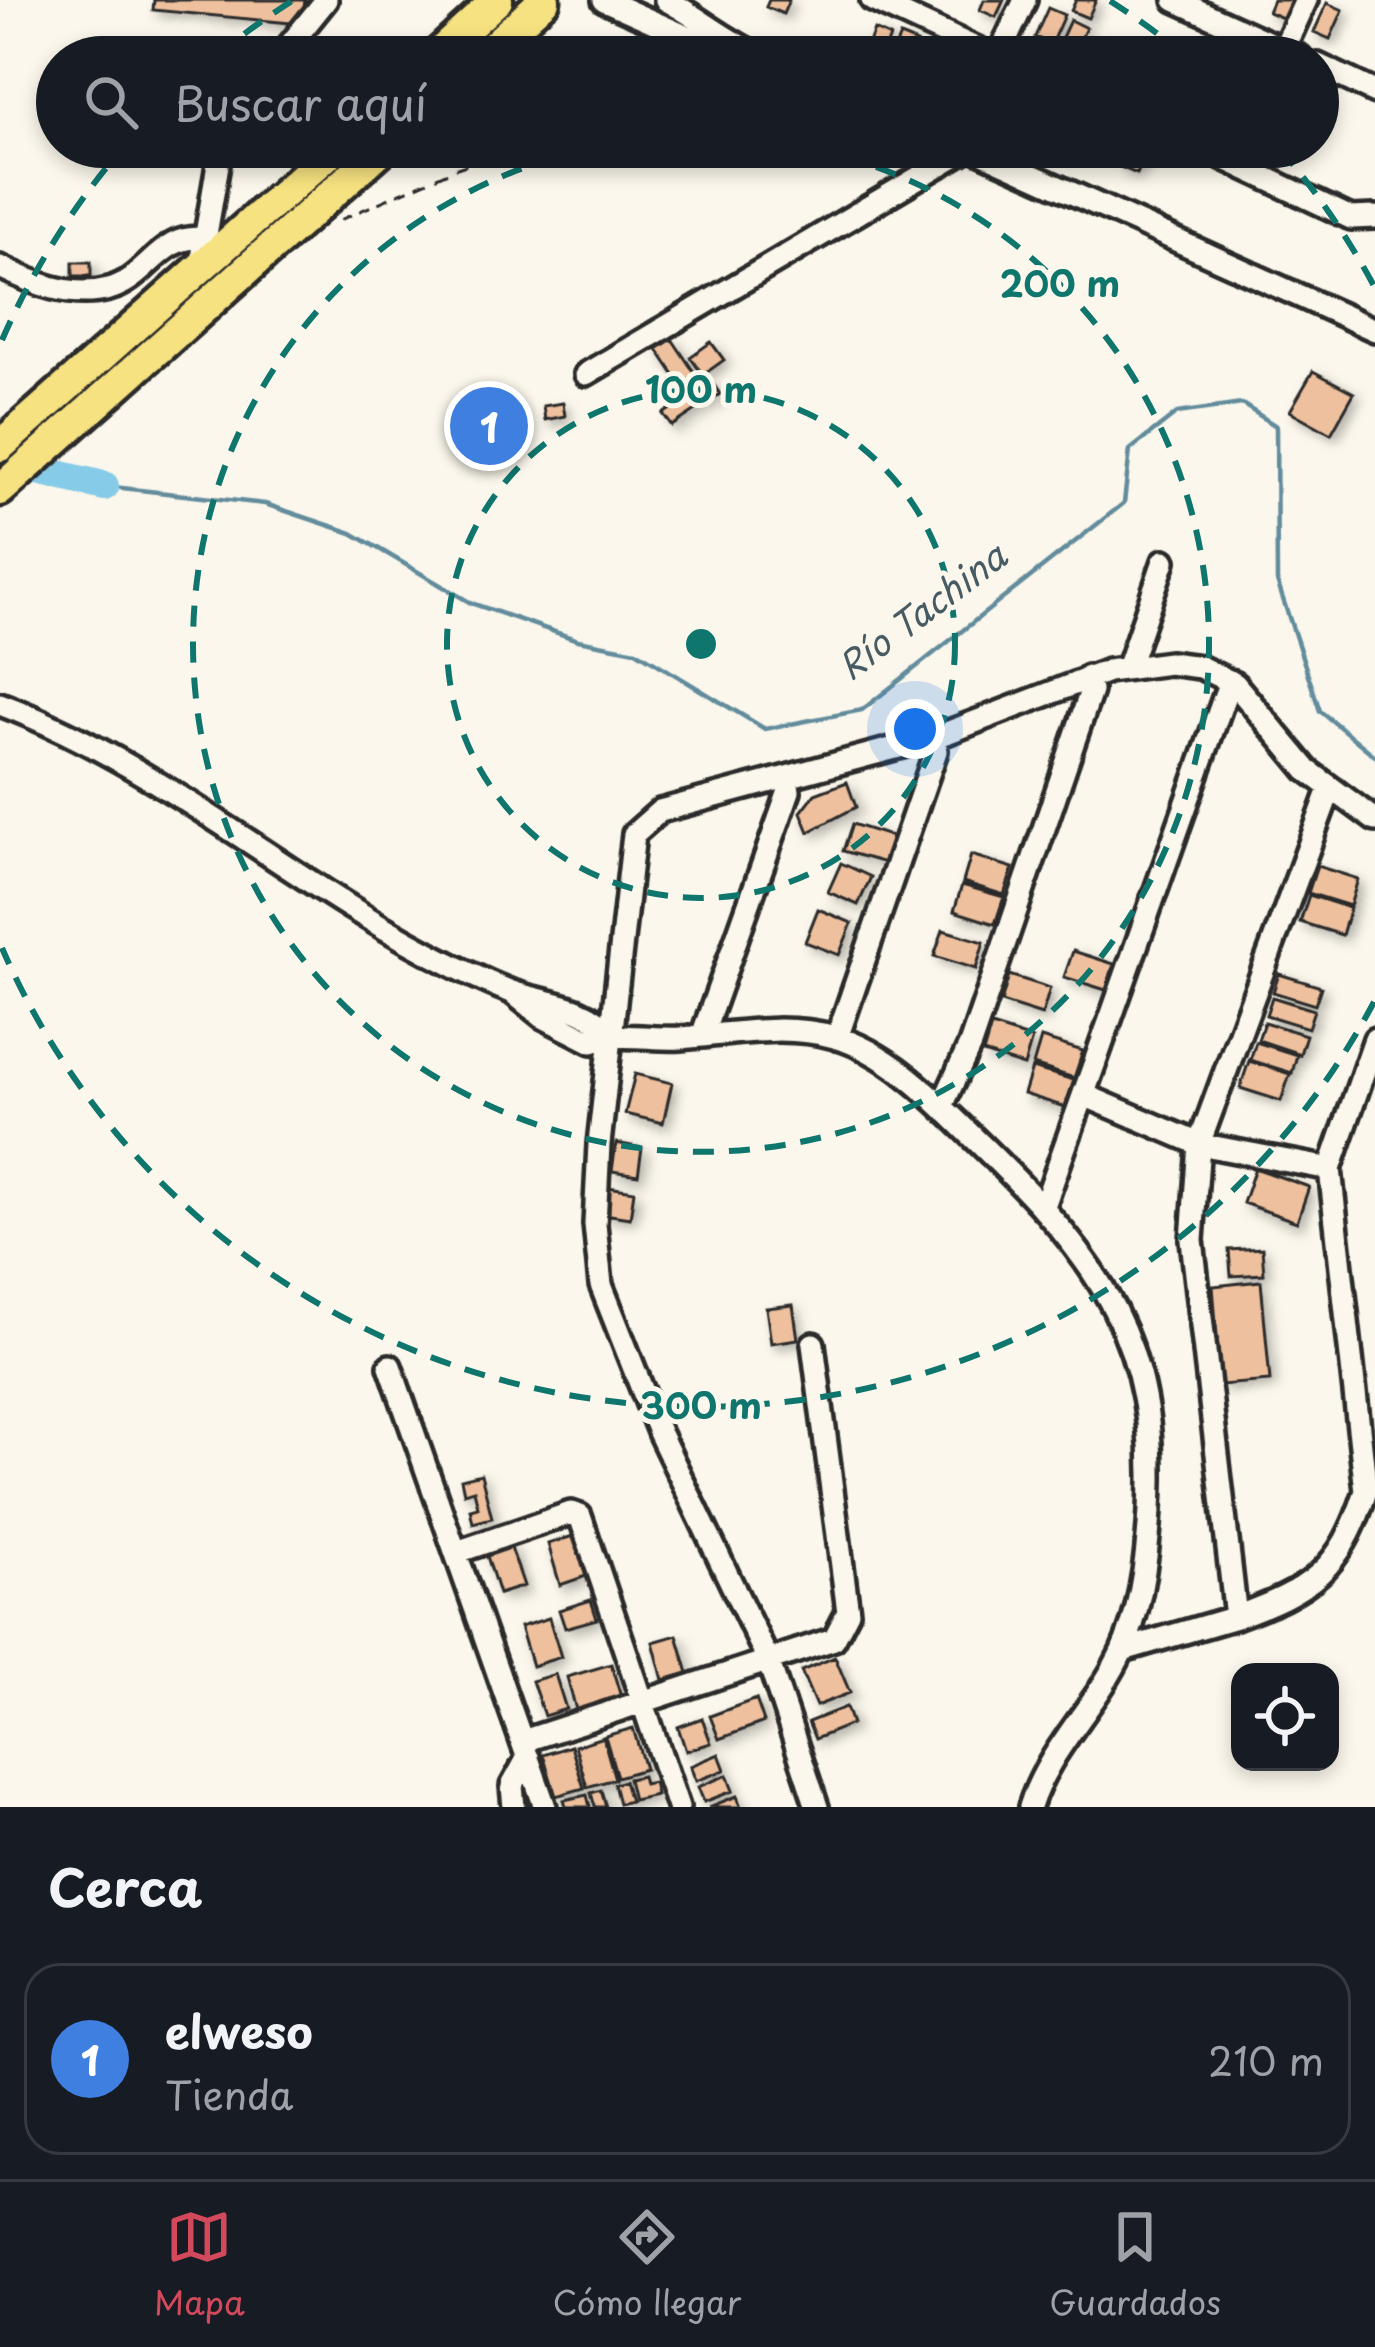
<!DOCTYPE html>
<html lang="es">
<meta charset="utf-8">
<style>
:root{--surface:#171b24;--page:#20242c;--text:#f1f3f6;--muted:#9ea1a6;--line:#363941;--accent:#d1495b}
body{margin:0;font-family:"Playpen Sans",sans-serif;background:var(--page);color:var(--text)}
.controls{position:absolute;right:36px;bottom:36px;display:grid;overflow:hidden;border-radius:24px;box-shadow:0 6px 18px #0003}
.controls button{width:108px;height:108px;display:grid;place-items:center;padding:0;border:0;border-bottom:3px solid var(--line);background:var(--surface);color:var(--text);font:60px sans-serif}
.you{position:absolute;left:915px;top:729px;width:42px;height:42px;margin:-30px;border:9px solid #fff;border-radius:50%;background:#1a73e8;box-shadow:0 0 0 18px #1a73e833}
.badge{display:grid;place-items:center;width:78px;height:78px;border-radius:50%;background:var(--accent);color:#fff;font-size:39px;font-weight:700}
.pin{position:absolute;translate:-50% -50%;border:6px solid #fff;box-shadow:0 3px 12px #0006}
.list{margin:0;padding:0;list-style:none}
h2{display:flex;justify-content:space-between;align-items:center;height:156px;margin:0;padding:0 48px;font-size:51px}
h2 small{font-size:39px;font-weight:400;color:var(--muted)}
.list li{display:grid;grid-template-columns:78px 1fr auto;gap:36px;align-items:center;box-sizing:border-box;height:192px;margin:0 24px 24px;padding:0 24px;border:3px solid var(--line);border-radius:36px}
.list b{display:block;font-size:45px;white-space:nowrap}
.list p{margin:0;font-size:39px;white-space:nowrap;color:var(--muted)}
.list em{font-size:39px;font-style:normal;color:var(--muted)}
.icon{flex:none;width:66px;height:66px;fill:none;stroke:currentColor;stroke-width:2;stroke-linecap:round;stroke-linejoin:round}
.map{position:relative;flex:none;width:1375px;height:1807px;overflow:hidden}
.search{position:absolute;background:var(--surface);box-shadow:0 6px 18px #0003;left:36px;right:36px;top:36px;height:132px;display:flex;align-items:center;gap:30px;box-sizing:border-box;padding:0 42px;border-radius:66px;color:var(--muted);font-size:45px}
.sheet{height:372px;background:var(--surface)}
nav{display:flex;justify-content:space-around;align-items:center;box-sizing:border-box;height:168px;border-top:3px solid var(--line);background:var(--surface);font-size:33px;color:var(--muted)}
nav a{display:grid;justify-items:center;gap:6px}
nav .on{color:var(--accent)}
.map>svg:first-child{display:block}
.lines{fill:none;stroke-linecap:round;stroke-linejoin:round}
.stream{stroke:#628b9c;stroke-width:4.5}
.river{stroke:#86cbe7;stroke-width:30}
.building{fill:#eec09e;stroke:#2b2b2b;stroke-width:3;filter:url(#shadow)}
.minor-casing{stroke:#2b2b2b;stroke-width:30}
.highway-casing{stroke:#2b2b2b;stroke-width:39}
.path{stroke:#2b2b2b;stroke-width:3;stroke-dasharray:12 9;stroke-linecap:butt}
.minor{stroke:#fbf7ec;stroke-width:21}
.highway{stroke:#f7e281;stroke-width:30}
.ring{fill:none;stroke:#0f766e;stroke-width:6;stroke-dasharray:21 15}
.labels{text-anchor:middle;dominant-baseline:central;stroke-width:10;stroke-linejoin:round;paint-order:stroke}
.water-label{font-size:36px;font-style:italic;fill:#465b63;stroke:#fbf7ec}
.centre{fill:#0f766e;stroke:#fbf7ec;stroke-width:6}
.ring-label{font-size:36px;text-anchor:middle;font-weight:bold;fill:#0f766e;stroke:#fbf7ec;stroke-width:10;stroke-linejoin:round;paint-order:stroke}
</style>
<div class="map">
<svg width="1375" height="1807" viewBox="0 0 1375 1807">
<defs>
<filter id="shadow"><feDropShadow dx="5.5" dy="5.5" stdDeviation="6" flood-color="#0004"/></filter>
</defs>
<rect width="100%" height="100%" fill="#fbf7ec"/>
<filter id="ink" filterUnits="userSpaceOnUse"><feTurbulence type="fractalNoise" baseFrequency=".00833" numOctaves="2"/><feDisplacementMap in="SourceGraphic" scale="24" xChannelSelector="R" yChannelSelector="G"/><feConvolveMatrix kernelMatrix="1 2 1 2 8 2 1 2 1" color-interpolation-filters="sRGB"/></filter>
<g filter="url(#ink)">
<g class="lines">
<path class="stream" d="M 104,486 L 265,504 L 352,533 L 471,603 L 578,640 L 636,651 L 765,729 L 862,710 L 1124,503 L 1130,450 L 1177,413 L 1242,404 L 1276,426 L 1277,581 L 1320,711 L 1375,756"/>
<path class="river" d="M 0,461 L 104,486"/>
</g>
<path class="building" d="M 154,0 L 305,0 L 302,24 L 153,10 Z
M 769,0 L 789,0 L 783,14 L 766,7 Z
M 984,0 L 1004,0 L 996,17 L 980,10 Z
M 1076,0 L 1096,0 L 1088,18 L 1071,11 Z
M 1273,0 L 1293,0 L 1285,19 L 1268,12 Z
M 1327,3 L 1343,10 L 1330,39 L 1314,32 Z
M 1048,8 L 1064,15 L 1051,44 L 1035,37 Z
M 1070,20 L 1086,28 L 1072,57 L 1056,50 Z
M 874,30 L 890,37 L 882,57 L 864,55 Z
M 900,36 L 917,43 L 911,57 L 891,57 Z
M 94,46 L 123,54 L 122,57 L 91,57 Z
M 1129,147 L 1149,147 L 1137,174 L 1120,167 Z
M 73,262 L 91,262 L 91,276 L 73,276 Z
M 672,339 L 696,375 L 681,385 L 657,349 Z
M 711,342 L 724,360 L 703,375 L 690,357 Z
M 1313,371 L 1354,393 L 1331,434 L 1290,411 Z
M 712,382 L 720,394 L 672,426 L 663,414 Z
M 563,403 L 565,416 L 545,420 L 543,406 Z
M 501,416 L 506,425 L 487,435 L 482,426 Z
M 847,782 L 856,807 L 809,832 L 801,812 L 815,794 Z
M 852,824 L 893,837 L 885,863 L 843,851 Z
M 971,855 L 1013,868 L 1004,895 L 963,882 Z
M 841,863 L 871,877 L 858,905 L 828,892 Z
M 1317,866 L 1358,879 L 1350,906 L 1308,893 Z
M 962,885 L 1004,897 L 995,924 L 954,911 Z
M 1309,895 L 1350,908 L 1342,935 L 1300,922 Z
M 818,909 L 852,923 L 839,955 L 805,942 Z
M 943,930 L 984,942 L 976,969 L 934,956 Z
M 1073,951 L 1114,964 L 1106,990 L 1064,977 Z
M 1279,974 L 1321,987 L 1315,1005 L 1273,992 Z
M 1009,975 L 1050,988 L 1042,1015 L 1001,1002 Z
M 1272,997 L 1314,1010 L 1308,1028 L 1266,1015 Z
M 1264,1022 L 1306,1035 L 1300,1054 L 1258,1040 Z
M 991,1026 L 1032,1039 L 1024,1066 L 983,1053 Z
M 1041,1038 L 1083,1051 L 1074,1078 L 1033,1065 Z
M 1256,1042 L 1297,1055 L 1292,1073 L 1250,1060 Z
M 1249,1061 L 1290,1074 L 1281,1101 L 1240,1088 Z
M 1032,1068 L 1074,1080 L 1065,1107 L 1024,1094 Z
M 635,1074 L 672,1083 L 663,1123 L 625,1114 Z
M 616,1143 L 642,1148 L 638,1175 L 612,1171 Z
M 1255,1168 L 1309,1187 L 1297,1222 L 1243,1203 Z
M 608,1187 L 634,1191 L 630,1218 L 604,1214 Z
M 1262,1248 L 1264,1274 L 1231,1276 L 1229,1250 Z
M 1261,1281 L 1270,1381 L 1221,1385 L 1213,1286 Z
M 793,1305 L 798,1339 L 771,1343 L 766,1308 Z
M 481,1474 L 492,1518 L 473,1523 L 470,1509 L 478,1507 L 474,1490 L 464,1493 L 461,1479 Z
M 573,1536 L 586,1576 L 560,1585 L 548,1544 Z
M 510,1545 L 524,1586 L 499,1594 L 486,1553 Z
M 591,1600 L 597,1619 L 565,1628 L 559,1610 Z
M 549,1618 L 561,1657 L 532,1666 L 520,1627 Z
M 677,1635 L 688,1673 L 663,1680 L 653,1642 Z
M 835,1657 L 850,1693 L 816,1706 L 801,1671 Z
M 611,1664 L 621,1697 L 576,1710 L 567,1677 Z
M 555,1674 L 566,1709 L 544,1716 L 532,1681 Z
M 756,1699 L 764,1722 L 719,1739 L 710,1716 Z
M 846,1707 L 852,1724 L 815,1739 L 808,1722 Z
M 702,1718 L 711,1743 L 686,1751 L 678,1727 Z
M 633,1728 L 645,1769 L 617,1777 L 605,1736 Z
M 603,1737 L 615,1779 L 587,1787 L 575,1746 Z
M 571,1746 L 584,1788 L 556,1796 L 543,1755 Z
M 719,1754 L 725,1770 L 696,1781 L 690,1766 Z
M 727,1775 L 733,1791 L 704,1802 L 698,1787 Z
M 642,1776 L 644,1784 L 653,1782 L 656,1795 L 633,1800 L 628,1779 Z
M 624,1781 L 630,1801 L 619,1804 L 614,1784 Z
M 601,1790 L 606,1807 L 595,1807 L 591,1793 Z
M 587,1795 L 590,1807 L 566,1807 L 564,1800 Z
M 737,1796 L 741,1807 L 709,1807 Z"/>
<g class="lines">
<g class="minor-casing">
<path id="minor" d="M 604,0 L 694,40 L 728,42
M 666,0 C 700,18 727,42 762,57
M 872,0 L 995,57
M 1175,0 L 1300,57
M 280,57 L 326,0
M 998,57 L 1025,0
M 1280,57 L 1306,0
M 1318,65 L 1375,92
M 970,147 L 1375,330
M 1200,147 L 1351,218 L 1375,217
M 203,252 L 221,147
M 0,267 C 33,283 71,299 109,289 C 148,279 160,232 205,239
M 586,374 L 970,147
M 1128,666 L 1164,561
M 0,704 C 165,766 297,888 454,966 C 472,975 493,985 512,992 C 548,1004 587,1004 611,1035
M 512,992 L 543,1017 L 592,1042 C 619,1031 651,1040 681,1038 C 733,1034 783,1023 835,1037 C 890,1053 934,1099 974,1138 C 1080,1241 1153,1322 1151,1481 C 1150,1535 1145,1601 1122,1651 C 1097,1706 1048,1749 1030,1807
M 702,1036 L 789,791 L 787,778
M 837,1038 L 936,751 L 936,737
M 1084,1095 L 1199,1144 L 1330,1169 L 1375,1039
M 942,1106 L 970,1045 L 1091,691 L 1088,677
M 1044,1206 L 1230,681
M 390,1366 L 545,1807
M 457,1552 L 571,1513 L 580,1516 L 678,1807
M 1236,1617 C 1312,1589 1340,1571 1366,1491 L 1330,1169
M 1123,1650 L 1236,1617 L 1192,1240 L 1199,1144 L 1330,789
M 523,1741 L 834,1639 L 848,1612 L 813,1344
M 514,1807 L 512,1786 L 528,1757
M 817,1807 L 768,1660 L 659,1432 L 601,1285 L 595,1224 L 599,1144 L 634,834 L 660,811 L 936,737 L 1108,671 L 1169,663 L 1200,667 L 1235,684 L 1307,770 L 1375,820"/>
</g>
<g class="highway-casing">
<path id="highway" d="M 435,57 L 497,0
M 482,57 L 544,0
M 0,446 L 336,147
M 0,490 L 384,147"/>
</g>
<path class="path" d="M 340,220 L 457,168 L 520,147"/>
<use href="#minor" class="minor"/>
<use href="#highway" class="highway"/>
</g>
</g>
<g class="ring">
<circle cx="701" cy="644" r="254"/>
<path d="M807 147A508 508 0 1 1 595 147"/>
<path d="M1374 1002A762 762 0 0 1 2 948M2 340A762 762 0 0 1 122 149M216 56A762 762 0 0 1 292 1M1110 1A762 762 0 0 1 1186 56M1280 149A762 762 0 0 1 1374 286"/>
</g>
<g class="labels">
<g class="water-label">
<text transform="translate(921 610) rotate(-37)">Río Tachina</text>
</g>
</g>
<circle cx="701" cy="644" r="18" class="centre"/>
<g class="ring-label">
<text x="1060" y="297">200 m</text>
<text x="701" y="403">100 m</text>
<text x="701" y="1419">300 m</text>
</g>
</svg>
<div class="controls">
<button><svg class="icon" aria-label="locate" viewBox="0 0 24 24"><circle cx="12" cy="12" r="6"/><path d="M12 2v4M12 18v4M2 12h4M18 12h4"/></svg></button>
</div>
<div class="you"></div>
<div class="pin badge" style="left:489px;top:426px;background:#3f7fe0">1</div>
<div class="search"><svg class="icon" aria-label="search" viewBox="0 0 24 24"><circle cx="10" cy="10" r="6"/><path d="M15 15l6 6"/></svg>Buscar aquí</div>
</div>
<section class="sheet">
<h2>Cerca<small></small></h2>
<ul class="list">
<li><span class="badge" style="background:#3f7fe0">1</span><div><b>elweso</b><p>Tienda</p></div><em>210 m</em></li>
</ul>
</section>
<nav>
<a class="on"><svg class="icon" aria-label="map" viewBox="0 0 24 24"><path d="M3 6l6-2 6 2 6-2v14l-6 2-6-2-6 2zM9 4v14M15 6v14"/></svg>Mapa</a>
<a><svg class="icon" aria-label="directions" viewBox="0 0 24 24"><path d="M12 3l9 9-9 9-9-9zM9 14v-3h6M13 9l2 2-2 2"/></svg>Cómo llegar</a>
<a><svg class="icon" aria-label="saved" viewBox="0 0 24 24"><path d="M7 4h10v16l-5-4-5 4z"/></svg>Guardados</a>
</nav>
